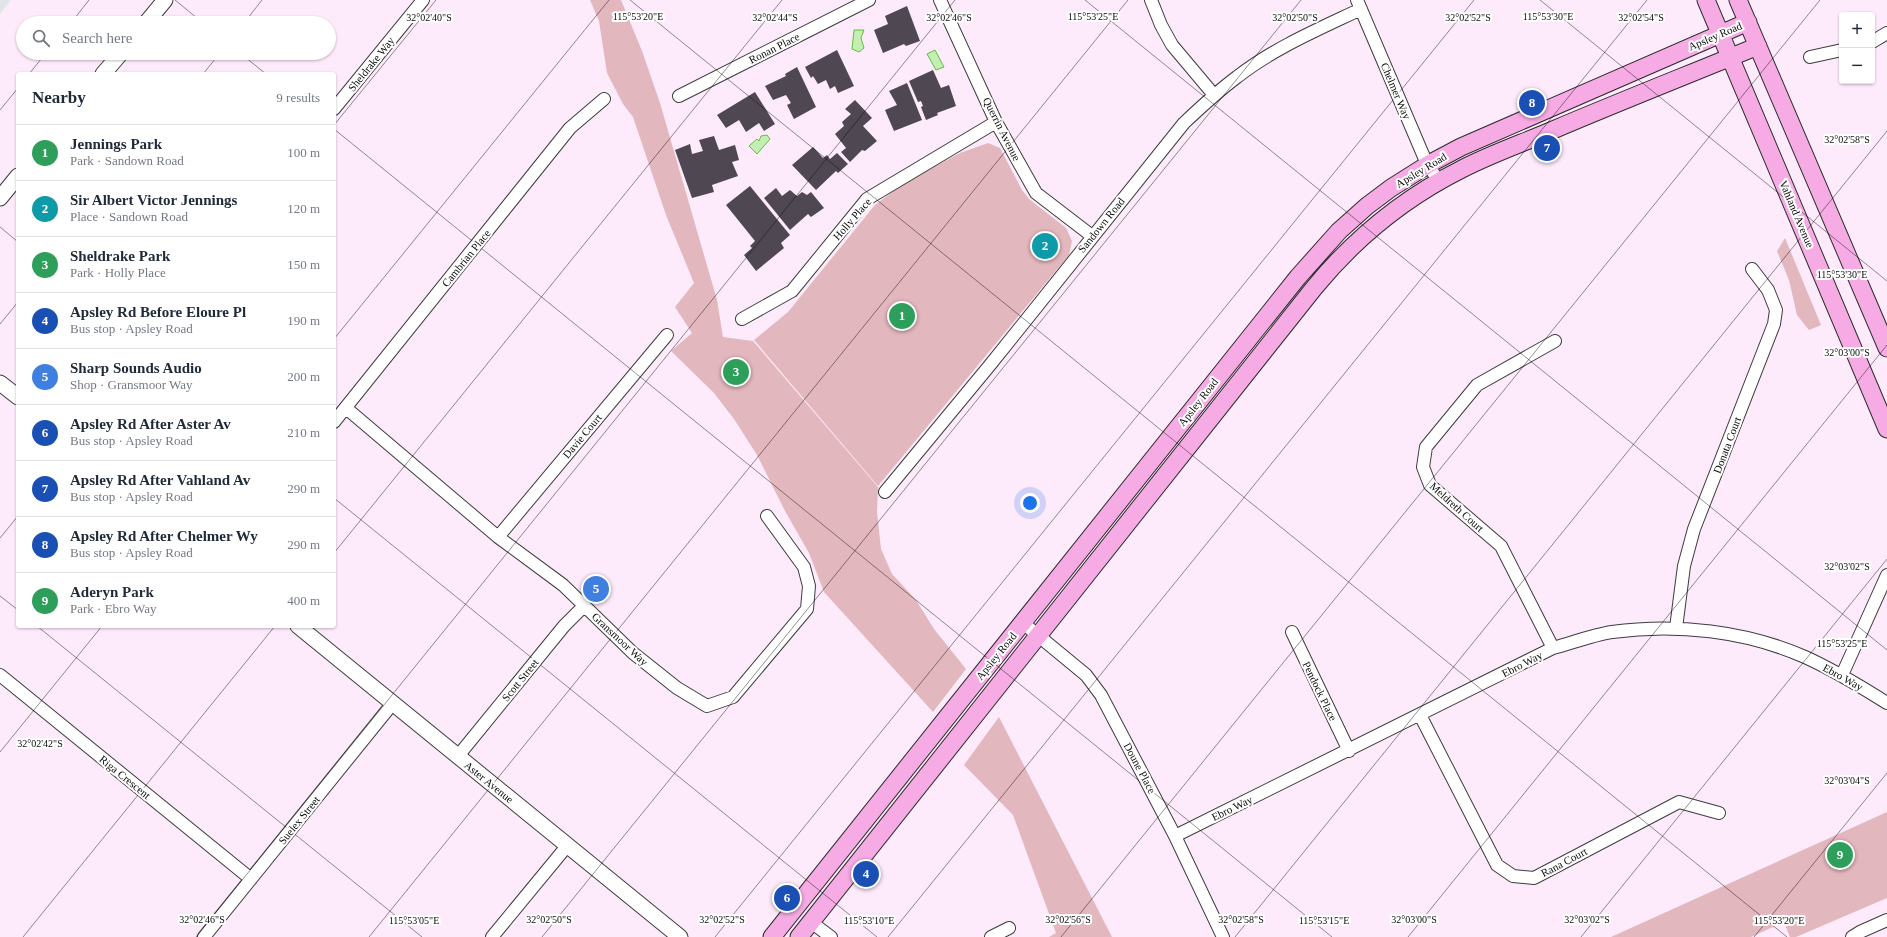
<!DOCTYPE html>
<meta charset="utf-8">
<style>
:root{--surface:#fff;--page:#f6f6f7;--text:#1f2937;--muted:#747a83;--line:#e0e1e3;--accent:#111827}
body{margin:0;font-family:Georgia,serif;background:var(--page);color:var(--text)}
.controls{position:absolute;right:12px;top:12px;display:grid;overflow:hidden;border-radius:4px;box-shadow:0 1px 3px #0004}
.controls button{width:36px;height:36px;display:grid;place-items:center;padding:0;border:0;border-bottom:1px solid var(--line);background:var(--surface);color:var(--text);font:20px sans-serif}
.you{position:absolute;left:1030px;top:503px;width:14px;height:14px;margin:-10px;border:3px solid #fff;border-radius:50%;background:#1a73e8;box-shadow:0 0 0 6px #1a73e833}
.badge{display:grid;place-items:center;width:26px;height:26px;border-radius:50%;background:var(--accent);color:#fff;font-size:13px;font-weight:700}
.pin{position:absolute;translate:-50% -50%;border:2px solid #fff;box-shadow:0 1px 4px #0006}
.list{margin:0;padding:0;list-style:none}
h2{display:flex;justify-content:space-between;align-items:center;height:52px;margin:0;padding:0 16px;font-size:17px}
h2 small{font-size:13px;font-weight:400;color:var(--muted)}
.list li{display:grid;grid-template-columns:26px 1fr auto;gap:12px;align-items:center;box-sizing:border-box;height:56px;padding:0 16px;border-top:1px solid var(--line)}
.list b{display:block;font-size:15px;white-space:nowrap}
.list p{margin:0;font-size:13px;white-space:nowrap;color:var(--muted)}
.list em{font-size:13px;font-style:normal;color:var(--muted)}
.icon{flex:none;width:22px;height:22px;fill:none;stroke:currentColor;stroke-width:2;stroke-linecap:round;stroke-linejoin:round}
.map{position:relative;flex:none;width:1887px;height:937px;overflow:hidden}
.search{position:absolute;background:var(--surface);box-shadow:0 1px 3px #0004;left:16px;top:16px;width:320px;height:44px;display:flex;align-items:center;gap:10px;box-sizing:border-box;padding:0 14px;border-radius:22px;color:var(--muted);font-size:15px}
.panel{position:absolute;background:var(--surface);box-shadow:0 1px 3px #0004;left:16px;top:72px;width:320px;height:556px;border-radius:4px}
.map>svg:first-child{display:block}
.industrial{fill:#dfe6e9}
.green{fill:#e3b7be}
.water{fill:#c3efb3;stroke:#60bf41}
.building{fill:#4f4852}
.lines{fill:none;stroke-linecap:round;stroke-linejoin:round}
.minor-casing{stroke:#3d3d3d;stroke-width:14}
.tertiary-casing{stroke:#3d3d3d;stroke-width:17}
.secondary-casing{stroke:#2c2c2c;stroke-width:19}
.minor{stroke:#fff;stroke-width:12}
.tertiary{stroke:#fff;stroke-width:15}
.secondary{stroke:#f7abe4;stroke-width:17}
.ticks{fill:none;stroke:#0a0a0a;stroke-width:1;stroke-opacity:0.45}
.labels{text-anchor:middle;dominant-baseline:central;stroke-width:4;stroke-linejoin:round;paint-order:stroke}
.street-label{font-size:11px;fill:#0a0a0a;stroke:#fff}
.ticks-label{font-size:10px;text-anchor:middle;fill:#0a0a0a;stroke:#fff;stroke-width:4;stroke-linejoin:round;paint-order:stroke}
</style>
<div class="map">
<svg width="1887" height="937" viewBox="0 0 1887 937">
<rect width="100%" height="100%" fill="#fdeafa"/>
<path class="industrial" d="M 0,0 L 11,0 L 0,14 Z"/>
<path class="green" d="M 590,0 L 621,0 L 642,51 L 660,103 L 717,300 L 723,337 L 753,341 L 878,487 L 877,512 L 881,549 L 892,574 L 916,600 L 934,629 L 966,669 L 933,712 L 824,592 L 809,553 L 785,511 L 757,455 L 734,419 L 714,393 L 671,351 L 692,333 L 675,307 L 694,283 L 666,215 L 633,117 L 623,104 L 607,73 L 599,21 Z
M 988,143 L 1000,148 L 1022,190 L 1029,199 L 1066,228 L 1072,241 L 1069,255 L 878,486 L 754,340 L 788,312 L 875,205 L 904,183 L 960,153 Z
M 1785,238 L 1821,325 L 1809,330 L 1797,315 L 1789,280 L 1777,251 Z
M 999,717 L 1112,937 L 1049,937 L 1056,933 L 1013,815 L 964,765 Z
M 1887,812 L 1887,898 L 1796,937 L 1790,937 L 1784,922 L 1751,937 L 1611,937 Z"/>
<path class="water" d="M 854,30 L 864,30 L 861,38 L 864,48 L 859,52 L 852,49 Z
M 935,50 L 944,67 L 936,70 L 927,54 Z
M 767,135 L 770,139 L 757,154 L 749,146 L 757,139 L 759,141 L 761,136 Z"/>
<path class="building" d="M 907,6 L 920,41 L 906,46 L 904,44 L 883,53 L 874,30 L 888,24 L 885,16 Z
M 837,50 L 854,86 L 838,93 L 835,86 L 830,89 L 826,80 L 818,84 L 813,76 L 811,78 L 805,67 Z
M 797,67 L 816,107 L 794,119 L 787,105 L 791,103 L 786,95 L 773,100 L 765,86 L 786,76 L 785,74 Z
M 933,70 L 941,88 L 949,85 L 956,106 L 937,113 L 938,115 L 926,120 L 921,107 L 923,106 L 921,101 L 918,102 L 909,81 Z
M 907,83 L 922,120 L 894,131 L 885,110 L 897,105 L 889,91 Z
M 755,92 L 775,124 L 764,131 L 759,123 L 746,132 L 739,120 L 726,128 L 717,115 Z
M 855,100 L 872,118 L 863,126 L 877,141 L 865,151 L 862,150 L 850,162 L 841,152 L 846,148 L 835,134 L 844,126 L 842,122 L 851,114 L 845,109 Z
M 714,136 L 719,150 L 735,145 L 739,160 L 732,162 L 738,176 L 712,185 L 714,192 L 692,198 L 675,150 L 690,144 L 692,154 L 703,151 L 699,140 Z
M 813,147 L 823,158 L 827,155 L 830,159 L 837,153 L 848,164 L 838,173 L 836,171 L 816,190 L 792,165 Z
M 750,186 L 790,235 L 781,243 L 784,248 L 756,271 L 744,255 L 752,248 L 750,246 L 755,241 L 726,205 Z
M 776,188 L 782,196 L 790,190 L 797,196 L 802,192 L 807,195 L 811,192 L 824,208 L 811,217 L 808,214 L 790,230 L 764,198 Z"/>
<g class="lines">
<g class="minor-casing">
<path id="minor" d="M 940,0 L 996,122 L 1036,193 L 1092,236
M 1151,0 L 1161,25 L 1172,45 L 1214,95
M 1357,0 L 1424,157 L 1438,181
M 1872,42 L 1887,33
M 1810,57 L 1842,50
M 679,96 L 869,0
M 334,109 L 423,0
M 742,319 L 792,291 L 867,199 L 996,122
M 346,408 L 498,537 L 563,585 L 633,653 L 677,688 L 707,706 L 733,697 L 807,609 L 809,586 L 804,567 L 767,516
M 334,422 L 570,128 L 604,99
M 885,492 L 990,365 L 1184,123 C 1201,107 1218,91 1237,77 C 1274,48 1319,29 1361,9
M 498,537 L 667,335
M 1023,623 L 1086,675 L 1101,695 L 1175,836 L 1223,937
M 1676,628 L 1684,566 L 1694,529 L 1774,324 L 1776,310 L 1768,290 L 1752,269
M 1292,632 L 1349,751
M 1553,648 L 1501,546 L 1430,485 L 1423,467 L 1426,447 L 1477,385 L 1555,341
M 0,675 L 251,879
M 1842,675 L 1887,575
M 1420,715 L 1497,865 L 1513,876 L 1534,878 L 1679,802 L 1719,813
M 458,756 L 564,626 L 584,606
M 1175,836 L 1553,648 C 1572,643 1592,635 1612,632 C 1676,623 1746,631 1805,657 C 1834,670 1860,686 1887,703
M 811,922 L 831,937
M 204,937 L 393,703
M 492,937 L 567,846
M 991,937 L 1009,928
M 1852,937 L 1860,932 L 1887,920"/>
</g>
<g class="tertiary-casing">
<path id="tertiary" d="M 146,23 L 165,0
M 103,74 L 121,53
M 0,198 L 18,176
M 0,383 L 18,397
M 298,626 L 680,937"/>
</g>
<g class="secondary-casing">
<path id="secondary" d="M 1706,0 L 1887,429
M 1738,0 L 1887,348
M 772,937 L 1298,277 L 1339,231 L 1367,206 L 1391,188 L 1429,164 L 1461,147 L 1748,22
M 799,937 L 1314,288 C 1355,238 1404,198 1462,169 C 1491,154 1523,143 1553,130 C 1621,101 1690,74 1758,46"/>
</g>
<use href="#minor" class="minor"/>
<use href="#tertiary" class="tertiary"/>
<use href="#secondary" class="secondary"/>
</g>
<path class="ticks" d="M 175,0 L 203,23M 630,0 L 1787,937M 1085,0 L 1887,650M 1540,0 L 1887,281M 71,23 L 89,0M 244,23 L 262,0M 240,53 L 266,74M 29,74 L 46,53M 203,74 L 220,53M 0,110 L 18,88M 334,125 L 436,0M 334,129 L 1332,937M 0,227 L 18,242M 0,324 L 18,302M 334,339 L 609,0M 334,498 L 877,937M 0,538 L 18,516M 334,553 L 782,0M 0,596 L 18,610M 37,626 L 422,937M 0,752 L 102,626M 23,937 L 275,626M 196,937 L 955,0M 369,937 L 1128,0M 542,937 L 1301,0M 715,937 L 1474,0M 888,937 L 1647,0M 1061,937 L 1820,0M 1235,937 L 1887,131M 1408,937 L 1887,345M 1581,937 L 1887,559M 1754,937 L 1887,773"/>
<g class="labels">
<g class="street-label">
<text transform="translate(1715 36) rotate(-23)">Apsley Road</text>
<text transform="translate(774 48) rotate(-27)">Ronan Place</text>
<text transform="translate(371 64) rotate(-51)">Sheldrake Way</text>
<text transform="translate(1396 91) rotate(67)">Chelmer Way</text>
<text transform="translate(1002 129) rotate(63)">Querrin Avenue</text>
<text transform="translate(1421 170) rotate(-31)">Apsley Road</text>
<text transform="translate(1797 214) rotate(67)">Vahland Avenue</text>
<text transform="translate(852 219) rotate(-49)">Holly Place</text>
<text transform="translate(1101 225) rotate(-51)">Sandown Road</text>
<text transform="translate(466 258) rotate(-51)">Cambrian Place</text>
<text transform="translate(1198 402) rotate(-52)">Apsley Road</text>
<text transform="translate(582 436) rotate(-50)">Davie Court</text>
<text transform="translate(1727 445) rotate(-69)">Donata Court</text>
<text transform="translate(1457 507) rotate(42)">Meldreth Court</text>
<text transform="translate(620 639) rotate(43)">Gransmoor Way</text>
<text transform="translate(996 656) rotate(-51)">Apsley Road</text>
<text transform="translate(1522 664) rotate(-27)">Ebro Way</text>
<text transform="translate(1843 677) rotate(29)">Ebro Way</text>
<text transform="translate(520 680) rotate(-51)">Scott Street</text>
<text transform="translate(1320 691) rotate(64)">Pendock Place</text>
<text transform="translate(1140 768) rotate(62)">Doune Place</text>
<text transform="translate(125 777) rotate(39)">Riga Crescent</text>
<text transform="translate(489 782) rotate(39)">Aster Avenue</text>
<text transform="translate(1232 808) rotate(-26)">Ebro Way</text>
<text transform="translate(299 820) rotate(-51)">Suelex Street</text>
<text transform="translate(1564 862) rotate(-28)">Rana Court</text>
</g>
</g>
<g class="ticks-label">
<text x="1093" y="20">115°53'25"E</text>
<text x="638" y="20">115°53'20"E</text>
<text x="1548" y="20">115°53'30"E</text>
<text x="429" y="21">32°02'40"S</text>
<text x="775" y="21">32°02'44"S</text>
<text x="949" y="21">32°02'46"S</text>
<text x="1295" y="21">32°02'50"S</text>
<text x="1468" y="21">32°02'52"S</text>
<text x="1641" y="21">32°02'54"S</text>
<text x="1847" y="143">32°02'58"S</text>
<text x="1842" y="278">115°53'30"E</text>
<text x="1847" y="356">32°03'00"S</text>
<text x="1847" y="570">32°03'02"S</text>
<text x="1842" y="647">115°53'25"E</text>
<text x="40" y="747">32°02'42"S</text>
<text x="1847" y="784">32°03'04"S</text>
<text x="202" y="923">32°02'46"S</text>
<text x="549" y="923">32°02'50"S</text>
<text x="722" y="923">32°02'52"S</text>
<text x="1068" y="923">32°02'56"S</text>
<text x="1241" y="923">32°02'58"S</text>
<text x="1414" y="923">32°03'00"S</text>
<text x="1587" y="923">32°03'02"S</text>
<text x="414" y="924">115°53'05"E</text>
<text x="869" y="924">115°53'10"E</text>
<text x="1324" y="924">115°53'15"E</text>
<text x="1779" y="924">115°53'20"E</text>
</g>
</svg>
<div class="controls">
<button>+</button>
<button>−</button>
</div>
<div class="you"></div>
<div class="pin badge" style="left:902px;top:316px;background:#2e9e5b">1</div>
<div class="pin badge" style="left:1045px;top:246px;background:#0f9aa8">2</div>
<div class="pin badge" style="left:736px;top:372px;background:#2e9e5b">3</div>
<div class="pin badge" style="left:866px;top:874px;background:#1a4fb4">4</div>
<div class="pin badge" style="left:596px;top:589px;background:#3f7fe0">5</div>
<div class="pin badge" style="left:787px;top:898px;background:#1a4fb4">6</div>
<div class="pin badge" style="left:1547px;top:148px;background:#1a4fb4">7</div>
<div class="pin badge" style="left:1532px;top:103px;background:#1a4fb4">8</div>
<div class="pin badge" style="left:1840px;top:855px;background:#2e9e5b">9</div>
<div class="search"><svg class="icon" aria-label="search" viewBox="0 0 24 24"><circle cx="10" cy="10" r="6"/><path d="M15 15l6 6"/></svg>Search here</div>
<section class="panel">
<h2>Nearby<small>9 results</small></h2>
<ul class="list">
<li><span class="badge" style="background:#2e9e5b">1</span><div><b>Jennings Park</b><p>Park · Sandown Road</p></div><em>100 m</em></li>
<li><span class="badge" style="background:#0f9aa8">2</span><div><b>Sir Albert Victor Jennings</b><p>Place · Sandown Road</p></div><em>120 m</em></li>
<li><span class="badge" style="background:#2e9e5b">3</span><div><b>Sheldrake Park</b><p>Park · Holly Place</p></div><em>150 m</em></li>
<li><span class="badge" style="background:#1a4fb4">4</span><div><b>Apsley Rd Before Eloure Pl</b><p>Bus stop · Apsley Road</p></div><em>190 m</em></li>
<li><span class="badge" style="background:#3f7fe0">5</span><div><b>Sharp Sounds Audio</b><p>Shop · Gransmoor Way</p></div><em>200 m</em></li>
<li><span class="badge" style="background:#1a4fb4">6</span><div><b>Apsley Rd After Aster Av</b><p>Bus stop · Apsley Road</p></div><em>210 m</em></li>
<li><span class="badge" style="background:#1a4fb4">7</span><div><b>Apsley Rd After Vahland Av</b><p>Bus stop · Apsley Road</p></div><em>290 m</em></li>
<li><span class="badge" style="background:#1a4fb4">8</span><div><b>Apsley Rd After Chelmer Wy</b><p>Bus stop · Apsley Road</p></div><em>290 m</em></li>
<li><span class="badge" style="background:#2e9e5b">9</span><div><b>Aderyn Park</b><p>Park · Ebro Way</p></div><em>400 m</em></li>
</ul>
</section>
</div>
